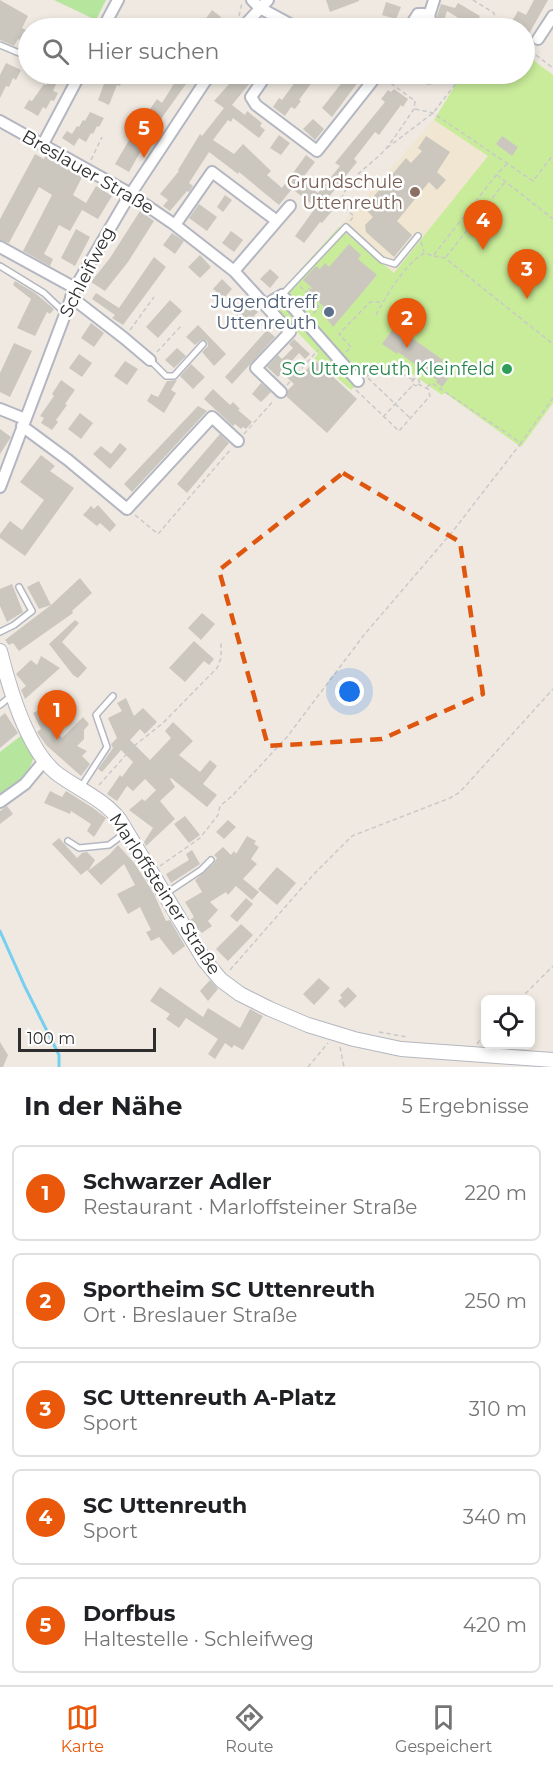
<!DOCTYPE html>
<html lang="de">
<meta charset="utf-8">
<style>
:root{--surface:#fff;--page:#f6f6f6;--text:#202124;--muted:#757577;--line:#e0e0e0;--accent:#ea580c}
body{margin:0;font-family:Montserrat,sans-serif;background:var(--page);color:var(--text)}
.controls{position:absolute;right:18px;bottom:18px;display:grid;overflow:hidden;border-radius:9px;box-shadow:0 3px 9px #0003}
.controls button{width:54px;height:54px;display:grid;place-items:center;padding:0;border:0;border-bottom:2px solid var(--line);background:var(--surface);color:var(--text);font:30px sans-serif}
.scale{position:absolute;left:18px;bottom:15px;width:138px;box-sizing:border-box;padding-left:6px;border:3px solid #2e2e2e;border-top:0;font-size:16px;line-height:21px;white-space:nowrap;color:#2e2e2e;-webkit-text-stroke:4px #fff;paint-order:stroke}
.you{position:absolute;left:350px;top:692px;width:21px;height:21px;margin:-15px;border:4px solid #fff;border-radius:50%;background:#1a73e8;box-shadow:0 0 0 9px #1a73e833}
.badge{display:grid;place-items:center;width:39px;height:39px;border-radius:50%;background:var(--accent);color:#fff;font-size:20px;font-weight:700}
.pin{position:absolute;translate:-50% -50px;filter:drop-shadow(0 2px 3px #0008)}
.pin::after{content:'';position:absolute;top:32px;width:21px;height:18px;background:inherit;clip-path:polygon(0 0,100% 0,50% 100%)}
.list{margin:0;padding:0;list-style:none}
h2{display:flex;justify-content:space-between;align-items:center;height:78px;margin:0;padding:0 24px;font-size:26px}
h2 small{font-size:20px;font-weight:400;color:var(--muted)}
.list li{display:grid;grid-template-columns:39px 1fr auto;gap:18px;align-items:center;box-sizing:border-box;height:96px;margin:0 12px 12px;padding:0 12px;border:2px solid var(--line);border-radius:9px}
.list b{display:block;font-size:22px;white-space:nowrap}
.list p{margin:0;font-size:20px;white-space:nowrap;color:var(--muted)}
.list em{font-size:20px;font-style:normal;color:var(--muted)}
.icon{flex:none;width:33px;height:33px;fill:none;stroke:currentColor;stroke-width:2;stroke-linecap:round;stroke-linejoin:round}
.map{position:relative;flex:none;width:553px;height:1067px;overflow:hidden}
.search{position:absolute;background:var(--surface);box-shadow:0 3px 9px #0003;left:18px;right:18px;top:18px;height:66px;display:flex;align-items:center;gap:15px;box-sizing:border-box;padding:0 21px;border-radius:33px;color:var(--muted);font-size:22px}
.sheet{height:618px;background:var(--surface)}
nav{display:flex;justify-content:space-around;align-items:center;box-sizing:border-box;height:84px;border-top:2px solid var(--line);background:var(--surface);font-size:16px;color:var(--muted)}
nav a{display:grid;justify-items:center;gap:3px}
nav .on{color:var(--accent)}
.map>svg:first-child{display:block}
.education{fill:#f0e6d1}
.green{fill:#b6e59e}
.pitch{fill:#c9ec9a}
.lines{fill:none;stroke-linecap:round;stroke-linejoin:round}
.stream{stroke:#75cff0;stroke-width:3}
.building{fill:#cbc7bf}
.service-casing{stroke:#b4b7c1;stroke-width:8}
.minor-casing{stroke:#b4b7c1;stroke-width:14}
.tertiary-casing{stroke:#b4b7c1;stroke-width:16}
.path{stroke:#c9c9c9;stroke-width:1.5;stroke-dasharray:4.5 3;stroke-linecap:butt}
.service{stroke:#fff;stroke-width:5}
.minor{stroke:#fff;stroke-width:10}
.tertiary{stroke:#fff;stroke-width:14}
.marked{fill:none;stroke:#df570e;stroke-width:4.5;stroke-dasharray:12 8;stroke-linejoin:round}
.education-dot{fill:#8d6e63;stroke:#fff;stroke-width:2}
.service-dot{fill:#5c6f8a;stroke:#fff;stroke-width:2}
.leisure-dot{fill:#2e9e5b;stroke:#fff;stroke-width:2}
.labels{text-anchor:middle;dominant-baseline:central;stroke-width:5;stroke-linejoin:round;paint-order:stroke}
.street-label{font-size:18px;fill:#2e2e2e;stroke:#fff}
.education-label{font-size:18px;fill:#785e54;stroke:#fff;text-anchor:end}
.service-label{font-size:18px;fill:#4e5e75;stroke:#fff;text-anchor:end}
.leisure-label{font-size:18px;fill:#27864d;stroke:#fff;text-anchor:end}
</style>
<div class="map">
<svg width="553" height="1067" viewBox="0 0 553 1067">
<rect width="100%" height="100%" fill="#efe9e1"/>
<path class="education" d="M 434,120 L 488,156 L 394,273 L 339,227 Z"/>
<path class="green" d="M 54,0 L 106,0 L 96,20 Z
M 22,735 L 34,757 C 28,774 18,788 0,794 L 0,752 Z"/>
<path class="pitch" d="M 525,54 L 553,75 L 553,403 L 521,447 L 445,393 L 442,395 L 408,371 L 371,371 L 351,390 L 314,358 L 318,354 L 270,303 L 339,227 L 394,273 L 488,156 L 434,120 L 462,74 L 524,74 Z"/>
<g class="lines">
<path class="stream" d="M 0,931 L 25,987 L 59,1055 L 59,1067"/>
</g>
<path class="building" d="M 0,0 L 28,16 L 22,28 L 28,31 L 28,44 L 18,39 L 14,46 L 0,40 Z
M 326,0 L 359,0 L 359,1 L 330,12 Z
M 534,0 L 548,0 L 525,41 L 525,28 L 508,28 L 518,11 L 526,15 Z
M 386,2 L 401,7 L 396,19 L 382,15 Z
M 458,3 L 480,16 L 473,27 L 447,11 L 443,24 L 438,23 L 437,16 L 441,4 L 455,8 Z
M 212,10 L 221,17 L 213,28 L 199,28 Z
M 6,63 L 21,70 L 16,80 L 13,78 L 9,87 L 6,86 L 0,98 L 0,75 Z
M 52,74 L 59,77 L 53,91 L 58,93 L 54,101 L 51,100 L 46,109 L 43,107 L 38,116 L 24,108 L 29,100 L 32,101 L 44,84 L 46,85 Z
M 87,74 L 125,74 L 120,86 L 117,85 L 109,105 L 98,100 L 104,84 Z
M 176,74 L 186,74 L 191,77 L 151,133 L 129,172 L 115,164 L 132,135 L 157,99 L 162,103 L 175,82 L 171,80 Z
M 238,74 L 248,74 L 254,78 L 232,105 L 245,115 L 247,111 L 262,123 L 260,126 L 265,130 L 259,138 L 233,118 L 231,122 L 228,120 L 213,140 L 234,154 L 243,144 L 271,171 L 267,175 L 282,188 L 306,155 L 315,162 L 301,180 L 318,193 L 340,166 L 335,163 L 385,102 L 381,99 L 388,90 L 391,92 L 394,89 L 408,99 L 403,107 L 401,105 L 379,135 L 375,132 L 354,159 L 357,162 L 324,203 L 332,211 L 322,223 L 320,222 L 304,243 L 295,236 L 316,207 L 292,189 L 279,205 L 239,172 L 238,174 L 209,152 L 189,183 L 193,186 L 189,192 L 187,191 L 170,211 L 163,206 L 168,200 L 160,194 L 179,171 L 178,170 L 200,134 L 202,136 L 224,108 L 214,101 Z
M 301,74 L 310,74 L 315,78 L 299,100 L 301,101 L 295,109 L 291,107 L 285,116 L 273,107 L 279,98 L 282,100 Z
M 347,74 L 364,74 L 332,117 L 322,108 L 344,80 L 342,79 Z
M 426,74 L 447,74 L 448,82 L 427,85 Z
M 90,112 L 104,118 L 99,127 L 97,126 L 93,134 L 91,133 L 86,142 L 79,138 L 74,146 L 62,138 L 67,131 L 72,134 L 77,126 L 79,127 L 83,120 L 85,121 Z
M 313,119 L 324,129 L 315,140 L 303,129 Z
M 279,135 L 290,143 L 281,155 L 270,148 Z
M 426,136 L 450,152 L 437,172 L 446,180 L 437,190 L 429,182 L 397,221 L 412,235 L 394,257 L 366,232 L 365,225 L 373,217 L 364,208 L 406,158 L 411,163 L 422,151 L 418,148 Z
M 502,136 L 518,147 L 512,156 L 496,144 Z
M 35,154 L 44,159 L 45,155 L 54,160 L 54,161 L 82,177 L 73,195 L 86,203 L 96,186 L 112,196 L 98,219 L 82,210 L 70,231 L 59,225 L 44,254 L 53,259 L 50,266 L 23,251 L 52,195 L 39,187 L 9,243 L 0,240 L 0,219 Z
M 225,195 L 232,200 L 223,212 L 217,207 Z
M 199,204 L 217,217 L 207,231 L 189,218 Z
M 140,211 L 154,221 L 128,262 L 105,291 L 91,282 L 110,258 Z
M 76,229 L 90,237 L 75,266 L 61,258 Z
M 231,231 L 243,240 L 234,252 L 222,243 Z
M 172,233 L 184,241 L 175,254 L 163,245 Z
M 349,244 L 361,255 L 358,259 L 377,275 L 333,327 L 321,311 L 324,307 L 308,292 L 312,288 L 303,280 L 316,266 L 320,269 L 325,263 L 329,267 Z
M 200,255 L 211,267 L 200,278 L 188,267 Z
M 154,257 L 166,267 L 123,325 L 112,318 L 115,315 L 92,299 L 96,293 L 119,308 Z
M 270,269 L 279,277 L 270,288 L 260,279 Z
M 222,279 L 232,289 L 224,298 L 213,289 Z
M 15,281 L 35,293 L 54,309 L 50,314 L 47,312 L 35,336 L 17,328 L 31,299 L 13,285 Z
M 170,300 L 182,311 L 158,338 L 146,327 Z
M 247,301 L 258,312 L 246,324 L 235,313 Z
M 91,323 L 104,333 L 94,347 L 81,338 Z
M 198,325 L 226,354 L 214,366 L 202,352 L 208,346 L 207,341 L 201,340 L 195,345 L 186,337 Z
M 395,326 L 443,360 L 435,371 L 448,379 L 442,387 L 436,382 L 437,380 L 398,352 L 397,354 L 382,344 Z
M 267,330 L 275,337 L 232,384 L 225,377 Z
M 294,339 L 310,354 L 305,359 L 299,353 L 288,365 L 301,376 L 315,360 L 357,399 L 327,433 L 287,397 L 288,390 L 294,384 L 282,373 L 278,377 L 267,367 L 278,355 L 282,359 L 293,348 L 289,344 Z
M 14,343 L 32,351 L 10,397 L 0,392 L 0,373 Z
M 177,348 L 186,356 L 174,368 L 165,360 Z
M 79,354 L 92,363 L 82,377 L 69,368 Z
M 125,361 L 138,369 L 127,385 L 114,376 Z
M 191,364 L 205,377 L 193,389 L 180,376 Z
M 61,380 L 75,390 L 65,404 L 67,405 L 56,420 L 58,422 L 52,430 L 41,423 L 44,418 L 40,416 L 54,396 L 52,394 Z
M 177,380 L 171,390 L 176,393 L 164,413 L 147,401 L 151,394 L 158,397 L 167,381 Z
M 261,383 L 271,392 L 261,402 L 252,394 Z
M 213,389 L 230,405 L 233,402 L 240,409 L 238,410 L 252,422 L 246,429 L 243,427 L 241,429 L 235,424 L 233,426 L 204,399 Z
M 198,406 L 207,411 L 132,492 L 124,484 Z
M 80,413 L 93,423 L 81,439 L 68,429 Z
M 0,429 L 11,437 L 0,454 Z
M 220,434 L 229,443 L 187,493 L 177,484 Z
M 120,443 L 127,449 L 110,469 L 93,454 L 101,446 L 111,454 Z
M 41,455 L 55,466 L 50,471 L 74,488 L 25,556 L 0,538 L 0,534 L 10,521 L 22,530 L 44,500 L 20,482 Z
M 98,505 L 116,525 L 110,532 L 100,523 L 97,526 L 83,515 L 91,506 L 94,509 Z
M 80,578 L 92,593 L 72,611 L 73,613 L 19,651 L 13,643 L 9,645 L 5,640 L 51,605 L 39,609 L 27,587 L 39,581 L 51,605 Z
M 12,584 L 23,612 L 7,622 L 0,606 L 0,589 Z
M 202,613 L 215,624 L 201,640 L 188,628 Z
M 75,620 L 79,623 L 62,642 L 87,668 L 78,678 L 73,675 L 49,644 Z
M 194,641 L 214,659 L 209,665 L 204,661 L 185,682 L 169,668 Z
M 41,656 L 60,668 L 25,699 L 21,690 L 26,686 L 16,674 L 31,660 L 37,665 Z
M 126,698 L 134,716 L 143,708 L 157,722 L 145,734 L 140,729 L 130,740 L 150,760 L 171,738 L 165,731 L 173,722 L 193,741 L 179,755 L 200,772 L 210,760 L 217,766 L 203,784 L 217,795 L 207,807 L 171,778 L 170,779 L 175,787 L 160,801 L 175,819 L 146,846 L 144,842 L 153,828 L 129,810 L 142,799 L 145,801 L 156,790 L 145,779 L 133,791 L 127,786 L 117,801 L 107,794 L 120,775 L 122,777 L 133,762 L 121,750 L 102,772 L 98,769 L 113,748 L 111,744 L 117,738 L 108,718 L 122,711 L 117,703 Z
M 63,701 L 70,708 L 66,712 L 48,721 L 62,738 L 83,717 L 89,724 L 84,730 L 84,739 L 77,746 L 87,751 L 82,756 L 90,764 L 81,776 L 46,745 L 37,732 L 41,729 L 33,713 L 53,703 L 56,709 Z
M 5,713 L 18,733 L 0,748 L 0,717 Z
M 50,791 L 62,797 L 66,791 L 93,808 L 106,818 L 94,837 L 87,831 L 91,824 L 71,811 L 70,814 L 44,803 Z
M 7,806 L 13,814 L 0,824 L 0,811 Z
M 185,816 L 200,835 L 189,843 L 174,824 Z
M 228,820 L 236,827 L 224,839 L 216,832 Z
M 247,836 L 256,841 L 254,844 L 259,847 L 251,859 L 257,864 L 243,879 L 259,892 L 252,900 L 236,886 L 228,895 L 226,892 L 210,902 L 218,910 L 208,921 L 212,926 L 202,933 L 197,928 L 196,929 L 190,920 L 194,917 L 185,902 L 202,892 L 195,880 L 214,863 L 217,858 L 214,855 L 223,847 L 231,855 L 234,851 L 236,854 Z
M 59,838 L 77,858 L 82,853 L 87,852 L 95,860 L 88,871 L 110,854 L 118,845 L 135,864 L 154,894 L 166,921 L 170,920 L 185,946 L 173,955 L 159,937 L 151,941 L 146,932 L 151,930 L 140,907 L 128,914 L 117,894 L 135,885 L 124,864 L 101,885 L 87,870 L 81,875 L 52,844 Z
M 192,850 L 200,864 L 171,883 L 166,874 L 189,860 L 186,854 Z
M 277,867 L 296,883 L 277,905 L 258,889 Z
M 246,898 L 253,904 L 237,922 L 230,916 Z
M 241,924 L 253,935 L 228,961 L 216,949 Z
M 319,978 L 330,988 L 314,1005 L 303,994 Z
M 210,980 L 218,989 L 208,1001 L 200,991 Z
M 160,987 L 203,1017 L 208,1008 L 240,1028 L 250,1009 L 263,1016 L 243,1050 L 234,1045 L 232,1048 L 225,1043 L 215,1059 L 208,1054 L 218,1039 L 186,1018 L 179,1028 L 166,1019 L 170,1014 L 150,1001 Z
M 348,987 L 357,996 L 345,1008 L 338,1001 L 342,998 L 340,995 Z
M 0,1042 L 8,1055 L 3,1067 L 0,1067 Z"/>
<g class="lines">
<g class="service-casing">
<path id="service" d="M 0,45 L 24,55
M 0,266 L 44,293 L 64,312
M 282,295 L 346,227 L 382,260 L 395,264 L 418,236
M 150,360 L 166,376 L 174,376 L 203,344
M 0,632 L 14,625 L 32,611 L 19,587
M 0,705 L 11,696
M 81,787 L 107,747 L 96,715 L 113,696
M 68,841 L 79,848 L 109,845 L 125,833
M 165,894 L 201,870 L 211,860"/>
</g>
<g class="minor-casing">
<path id="minor" d="M 252,0 L 260,8 L 297,28
M 103,28 L 118,0
M 242,28 L 268,0
M 416,28 L 413,22 L 418,14 L 424,14 L 429,16
M 428,28 L 431,22 L 429,16 L 434,0
M 538,39 L 553,16
M 267,74 L 251,97 L 256,105 L 317,151 L 378,74
M 0,121 L 124,190 L 175,225 L 234,271 L 265,305 L 282,295 L 358,381
M 43,144 L 80,74
M 277,221 L 290,206
M 175,225 L 212,172 L 277,221 L 234,271
M 0,247 L 75,288
M 71,297 L 124,338 L 150,360
M 265,305 L 290,332 L 256,368 L 281,392
M 0,409 L 25,419
M 22,426 L 68,460 L 127,509 L 212,417 L 238,441
M 0,487 L 75,288 L 126,201 L 210,74
M 0,802 L 25,784 L 44,761"/>
</g>
<g class="tertiary-casing">
<path id="tertiary" d="M 0,651 C 9,687 28,753 59,775 C 80,790 103,799 119,819 L 205,961 L 221,980 L 240,994 L 270,1009 L 308,1025 L 354,1039 L 401,1049 L 553,1060"/>
</g>
<path class="path" d="M 473,0 L 494,13 L 498,28
M 239,16 L 242,3
M 524,46 L 553,68
M 415,109 L 433,113 L 533,181 L 553,155
M 387,148 L 433,113 L 463,74
M 91,160 L 102,137
M 497,175 L 553,219
M 350,221 L 354,216 L 340,204 C 346,179 367,168 384,151 C 395,138 404,123 414,109 L 415,101 L 385,79
M 421,242 L 424,252
M 434,256 L 445,258 L 553,344
M 446,257 L 505,182
M 300,286 L 307,293 L 308,288 L 310,290
M 307,293 L 319,307 L 313,314
M 376,315 C 386,296 406,262 425,253 L 433,256 L 497,174 L 507,164
M 130,330 L 154,297
M 157,352 L 181,326
M 346,352 L 351,347 L 339,334 L 370,302 L 383,302
M 366,377 L 371,373 L 403,374 L 413,380
M 368,378 L 410,418
M412.5 382a3.5 3.5 0 1 1 7 0a3.5 3.5 0 1 1-7 0Z
M 287,385 L 318,350
M 427,387 L 432,383 L 521,443 L 553,398
M 356,390 L 399,431 L 430,396 L 428,389 L 418,384
M 383,417 L 413,385
M 244,434 L 274,400
M 135,515 L 158,534 L 231,449
M 99,785 L 134,746 L 163,723 L 217,668 L 221,658 L 221,643
M 160,866 L 200,838 L 218,815 L 220,806 L 232,796 L 287,737 L 364,635 L 453,531 L 521,443
M 230,970 L 314,874 L 352,836 L 450,798 L 460,792 L 553,689
M 520,999 L 553,966
M 379,1032 L 407,1037
M 477,1044 L 486,1032
M 340,1047 L 344,1067
M 308,1067 L 328,1043"/>
<use href="#service" class="service"/>
<use href="#minor" class="minor"/>
<use href="#tertiary" class="tertiary"/>
</g>
<path class="marked" d="M 343,473 L 460,542 L 483,694 L 382,739 L 268,746 L 219,570 Z"/>
<circle class="education-dot" cx="415" cy="192" r="6"/>
<circle class="service-dot" cx="329" cy="312" r="6"/>
<circle class="leisure-dot" cx="507" cy="369" r="6"/>
<g class="labels">
<g class="street-label">
<text transform="translate(88 172) rotate(30)">Breslauer Straße</text>
<text transform="translate(87 272) rotate(-63)">Schleifweg</text>
<text transform="translate(165 894) rotate(57)">Marloffsteiner Straße</text>
</g>
<g class="education-label">
<text x="403" y="182">Grundschule<tspan x="403" dy="21">Uttenreuth</tspan></text>
</g>
<g class="service-label">
<text x="317" y="302">Jugendtreff<tspan x="317" dy="21">Uttenreuth</tspan></text>
</g>
<g class="leisure-label">
<text x="495" y="369">SC Uttenreuth Kleinfeld</text>
</g>
</g>
</svg>
<div class="controls">
<button><svg class="icon" aria-label="locate" viewBox="0 0 24 24"><circle cx="12" cy="12" r="6"/><path d="M12 2v4M12 18v4M2 12h4M18 12h4"/></svg></button>
</div>
<div class="scale">100 m</div>
<div class="you"></div>
<div class="pin badge" style="left:57px;top:740px">1</div>
<div class="pin badge" style="left:407px;top:348px">2</div>
<div class="pin badge" style="left:527px;top:299px">3</div>
<div class="pin badge" style="left:483px;top:250px">4</div>
<div class="pin badge" style="left:144px;top:158px">5</div>
<div class="search"><svg class="icon" aria-label="search" viewBox="0 0 24 24"><circle cx="10" cy="10" r="6"/><path d="M15 15l6 6"/></svg>Hier suchen</div>
</div>
<section class="sheet">
<h2>In der Nähe<small>5 Ergebnisse</small></h2>
<ul class="list">
<li><span class="badge">1</span><div><b>Schwarzer Adler</b><p>Restaurant · Marloffsteiner Straße</p></div><em>220 m</em></li>
<li><span class="badge">2</span><div><b>Sportheim SC Uttenreuth</b><p>Ort · Breslauer Straße</p></div><em>250 m</em></li>
<li><span class="badge">3</span><div><b>SC Uttenreuth A-Platz</b><p>Sport</p></div><em>310 m</em></li>
<li><span class="badge">4</span><div><b>SC Uttenreuth</b><p>Sport</p></div><em>340 m</em></li>
<li><span class="badge">5</span><div><b>Dorfbus</b><p>Haltestelle · Schleifweg</p></div><em>420 m</em></li>
</ul>
</section>
<nav>
<a class="on"><svg class="icon" aria-label="map" viewBox="0 0 24 24"><path d="M3 6l6-2 6 2 6-2v14l-6 2-6-2-6 2zM9 4v14M15 6v14"/></svg>Karte</a>
<a><svg class="icon" aria-label="directions" viewBox="0 0 24 24"><path d="M12 3l9 9-9 9-9-9zM9 14v-3h6M13 9l2 2-2 2"/></svg>Route</a>
<a><svg class="icon" aria-label="saved" viewBox="0 0 24 24"><path d="M7 4h10v16l-5-4-5 4z"/></svg>Gespeichert</a>
</nav>
